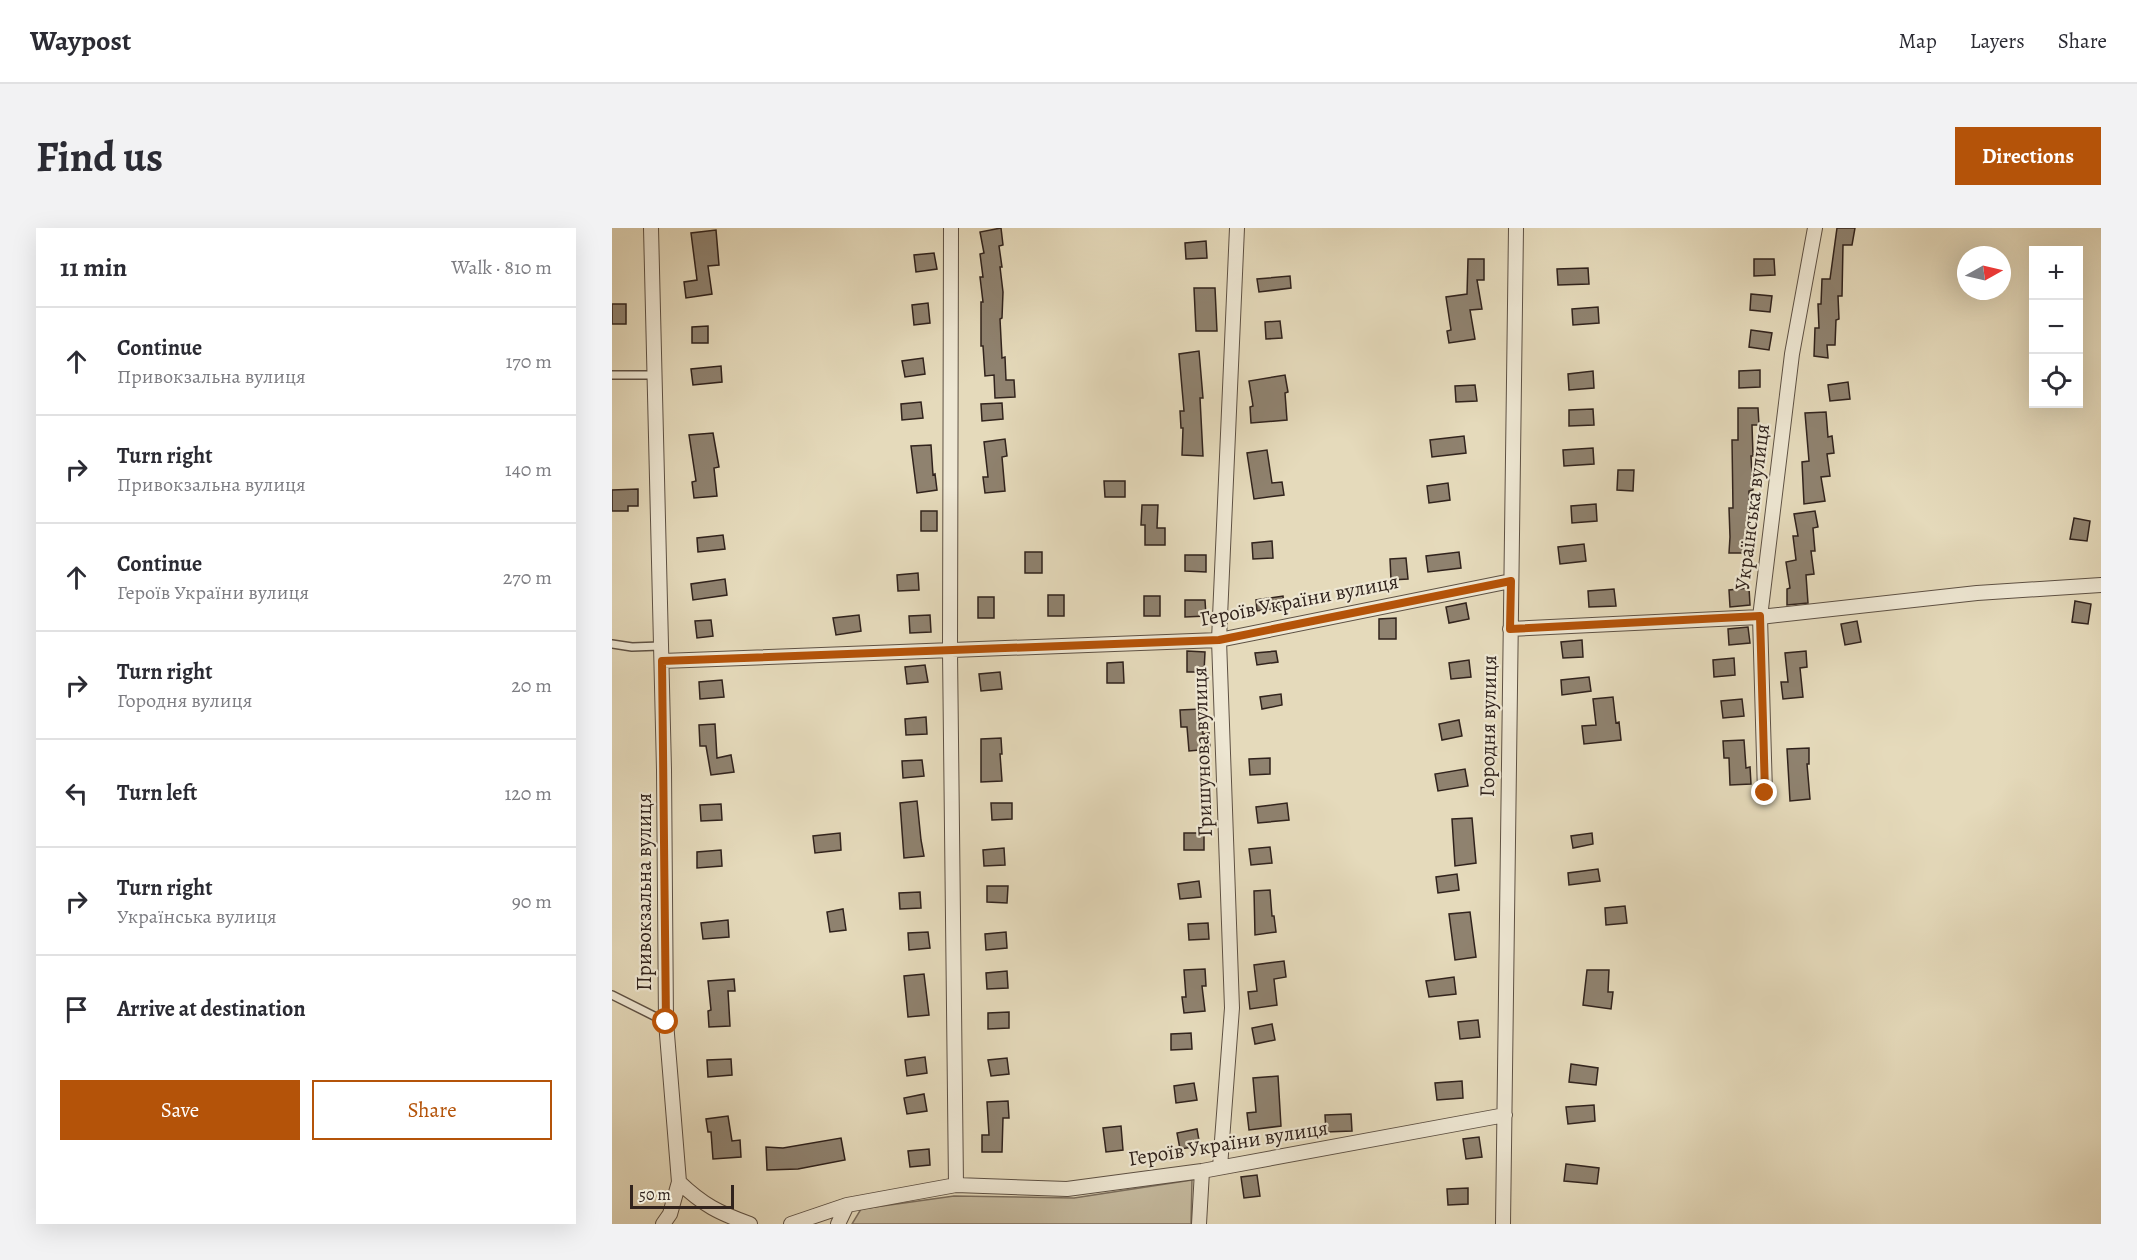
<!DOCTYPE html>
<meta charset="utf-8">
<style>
:root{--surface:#fff;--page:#f2f2f3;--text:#2b2b33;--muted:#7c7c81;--line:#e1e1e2;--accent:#b45309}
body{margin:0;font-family:Alegreya,serif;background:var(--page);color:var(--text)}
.controls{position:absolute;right:18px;top:18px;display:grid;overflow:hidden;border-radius:0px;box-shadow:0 6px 24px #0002}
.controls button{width:54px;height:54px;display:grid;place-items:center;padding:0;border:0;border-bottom:2px solid var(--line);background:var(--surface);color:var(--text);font:30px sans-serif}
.compass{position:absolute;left:1345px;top:18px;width:54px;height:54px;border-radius:50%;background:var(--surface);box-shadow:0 6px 24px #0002;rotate:82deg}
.scale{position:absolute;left:18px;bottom:15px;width:104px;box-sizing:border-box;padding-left:6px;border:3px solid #31231d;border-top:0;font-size:16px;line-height:21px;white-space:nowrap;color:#31231d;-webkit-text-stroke:4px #eee7d3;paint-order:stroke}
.stop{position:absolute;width:18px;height:18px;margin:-14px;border:4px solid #b45309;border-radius:50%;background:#fff}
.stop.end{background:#b45309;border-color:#fff;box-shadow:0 2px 6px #0008}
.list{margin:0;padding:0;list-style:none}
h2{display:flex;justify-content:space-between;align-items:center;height:78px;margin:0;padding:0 24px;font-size:26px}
h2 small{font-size:20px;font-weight:400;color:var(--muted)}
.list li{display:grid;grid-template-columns:39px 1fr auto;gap:18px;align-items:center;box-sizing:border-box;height:108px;padding:0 24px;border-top:2px solid var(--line)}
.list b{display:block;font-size:22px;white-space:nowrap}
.list p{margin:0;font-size:20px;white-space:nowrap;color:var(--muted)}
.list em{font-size:20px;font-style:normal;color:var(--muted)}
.actions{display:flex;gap:12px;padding:18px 24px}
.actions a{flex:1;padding:14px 0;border:2px solid var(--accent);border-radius:0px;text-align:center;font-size:21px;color:var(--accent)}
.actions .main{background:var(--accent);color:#fff}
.icon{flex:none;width:33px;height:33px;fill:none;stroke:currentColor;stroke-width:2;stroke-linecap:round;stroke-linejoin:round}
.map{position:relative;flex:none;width:1489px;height:996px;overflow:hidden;border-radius:0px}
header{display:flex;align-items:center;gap:36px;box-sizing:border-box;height:84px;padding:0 30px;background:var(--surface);border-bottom:2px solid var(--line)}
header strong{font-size:28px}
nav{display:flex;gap:33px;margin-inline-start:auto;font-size:21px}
.intro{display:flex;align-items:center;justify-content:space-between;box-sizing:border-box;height:144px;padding:0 36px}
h1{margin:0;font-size:42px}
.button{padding:15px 27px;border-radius:0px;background:var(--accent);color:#fff;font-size:21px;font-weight:700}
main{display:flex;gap:36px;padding:0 36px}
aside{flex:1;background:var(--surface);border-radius:0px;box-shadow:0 6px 24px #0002}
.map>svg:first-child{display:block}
.green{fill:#c6bba0;stroke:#7c6f5e;stroke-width:1.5}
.building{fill:#8f826f;stroke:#31231d;stroke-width:1.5}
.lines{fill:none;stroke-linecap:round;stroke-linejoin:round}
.service-casing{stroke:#5e5144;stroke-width:10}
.minor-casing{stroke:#5e5144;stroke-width:16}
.service{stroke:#eee7d3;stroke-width:7}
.minor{stroke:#eee7d3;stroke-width:14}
.route{stroke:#b45309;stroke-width:8}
.labels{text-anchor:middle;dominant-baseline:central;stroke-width:4.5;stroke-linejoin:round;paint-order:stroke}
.street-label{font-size:21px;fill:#31231d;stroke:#eee7d3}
</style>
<header>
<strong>Waypost</strong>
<nav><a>Map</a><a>Layers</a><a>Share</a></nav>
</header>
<div class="intro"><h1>Find us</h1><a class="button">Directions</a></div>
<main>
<aside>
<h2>11 min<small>Walk · 810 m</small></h2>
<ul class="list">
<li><svg class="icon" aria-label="ahead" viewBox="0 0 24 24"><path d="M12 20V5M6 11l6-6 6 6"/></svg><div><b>Continue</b><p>Привокзальна вулиця</p></div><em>170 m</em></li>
<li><svg class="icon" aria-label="right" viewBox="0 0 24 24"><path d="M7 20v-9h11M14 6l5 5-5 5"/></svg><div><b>Turn right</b><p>Привокзальна вулиця</p></div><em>140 m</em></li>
<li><svg class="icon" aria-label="ahead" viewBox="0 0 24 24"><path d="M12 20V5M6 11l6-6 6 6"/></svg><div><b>Continue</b><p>Героїв України вулиця</p></div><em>270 m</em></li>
<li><svg class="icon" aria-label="right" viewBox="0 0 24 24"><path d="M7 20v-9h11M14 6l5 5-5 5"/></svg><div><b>Turn right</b><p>Городня вулиця</p></div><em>20 m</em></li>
<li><svg class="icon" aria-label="left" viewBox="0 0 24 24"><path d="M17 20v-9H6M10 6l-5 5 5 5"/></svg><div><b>Turn left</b></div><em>120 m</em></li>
<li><svg class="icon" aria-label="right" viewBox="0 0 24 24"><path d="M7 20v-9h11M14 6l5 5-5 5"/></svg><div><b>Turn right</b><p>Українська вулиця</p></div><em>90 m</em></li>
<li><svg class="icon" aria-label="arrive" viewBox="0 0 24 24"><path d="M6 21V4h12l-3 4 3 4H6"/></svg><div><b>Arrive at destination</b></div></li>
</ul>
<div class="actions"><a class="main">Save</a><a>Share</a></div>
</aside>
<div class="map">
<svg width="1489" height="996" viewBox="0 0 1489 996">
<rect width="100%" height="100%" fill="#e5dabb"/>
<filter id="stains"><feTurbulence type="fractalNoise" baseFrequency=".00333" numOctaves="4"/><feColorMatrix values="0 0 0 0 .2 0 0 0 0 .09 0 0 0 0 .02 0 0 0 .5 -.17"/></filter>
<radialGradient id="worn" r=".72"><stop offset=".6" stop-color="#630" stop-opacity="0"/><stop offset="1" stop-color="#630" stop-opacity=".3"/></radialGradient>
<path class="green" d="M 580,952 L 579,996 L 240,996 L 249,981 L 342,968 L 462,970 Z"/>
<path class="building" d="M 389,0 L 391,17 L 387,18 L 390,39 L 388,39 L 391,64 L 390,90 L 388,91 L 390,130 L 393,129 L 394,152 L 402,152 L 403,169 L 383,170 L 382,147 L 373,148 L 371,118 L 369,118 L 369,74 L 371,74 L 368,49 L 371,49 L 368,26 L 372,25 L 368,4 Z
M 1225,0 L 1243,0 L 1240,17 L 1231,17 L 1230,68 L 1226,68 L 1227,91 L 1224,92 L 1223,117 L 1215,117 L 1216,130 L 1202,128 L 1203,100 L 1207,100 L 1206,76 L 1209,76 L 1210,51 L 1218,51 Z
M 104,2 L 107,37 L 96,38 L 100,66 L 74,70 L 72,54 L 85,52 L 79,5 Z
M 594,13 L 595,30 L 574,31 L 573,15 Z
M 322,25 L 325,41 L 304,44 L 302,27 Z
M 856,31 L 872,31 L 872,52 L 865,52 L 870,81 L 858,82 L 863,111 L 837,115 L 835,103 L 839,102 L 834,69 L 855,66 Z
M 1142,31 L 1162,31 L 1163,47 L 1142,48 Z
M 976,40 L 977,56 L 946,57 L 945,41 Z
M 678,48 L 679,60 L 647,64 L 645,51 Z
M 582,60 L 603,60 L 605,103 L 584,103 Z
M 1139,66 L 1160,68 L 1158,84 L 1138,82 Z
M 316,75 L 318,95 L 302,97 L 300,77 Z
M 0,76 L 14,76 L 14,96 L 0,96 Z
M 986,79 L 987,95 L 961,97 L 960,81 Z
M 668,93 L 670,110 L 654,111 L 653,94 Z
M 96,98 L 96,115 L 80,115 L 80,99 Z
M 1139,102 L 1160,105 L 1157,122 L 1137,119 Z
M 587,123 L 591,170 L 588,170 L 591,228 L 570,227 L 571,200 L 569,200 L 568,183 L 572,183 L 567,126 Z
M 311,130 L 313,146 L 293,149 L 290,133 Z
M 109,138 L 110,154 L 81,157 L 79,141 Z
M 1148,142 L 1148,159 L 1127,160 L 1127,143 Z
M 981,143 L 982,160 L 957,162 L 956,146 Z
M 673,147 L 676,164 L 673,165 L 675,192 L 639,195 L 638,179 L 641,178 L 637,153 Z
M 1236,154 L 1238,171 L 1218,173 L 1216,157 Z
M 863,157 L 865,173 L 844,174 L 843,158 Z
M 309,174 L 311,190 L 290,192 L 289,176 Z
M 390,175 L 391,191 L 370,193 L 369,176 Z
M 1126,180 L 1146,180 L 1147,197 L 1140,197 L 1141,228 L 1139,228 L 1141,262 L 1137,263 L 1138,325 L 1117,325 L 1118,309 L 1117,280 L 1121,280 L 1120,212 L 1126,212 Z
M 981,181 L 982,197 L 957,198 L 957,182 Z
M 1214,184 L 1216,209 L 1220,208 L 1222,225 L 1215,226 L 1218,248 L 1209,249 L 1213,273 L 1192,276 L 1190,234 L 1197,233 L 1193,185 Z
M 101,205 L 107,239 L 102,240 L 105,268 L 82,270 L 80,254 L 84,253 L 77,207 Z
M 852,208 L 854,225 L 820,229 L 818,212 Z
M 393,211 L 395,228 L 390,229 L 393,263 L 373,265 L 371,249 L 376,249 L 372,214 Z
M 319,217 L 321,247 L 323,246 L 325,262 L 305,265 L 299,218 Z
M 981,220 L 982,236 L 952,238 L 951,222 Z
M 655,222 L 660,255 L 670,254 L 672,267 L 642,271 L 635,225 Z
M 1006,242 L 1022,242 L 1021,263 L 1005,262 Z
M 492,253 L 513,253 L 513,269 L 493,269 Z
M 836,255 L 838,272 L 817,275 L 815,258 Z
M 26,261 L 26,278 L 16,278 L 16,283 L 0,283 L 0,262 Z
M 984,276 L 985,293 L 960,295 L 959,278 Z
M 530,277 L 546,277 L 545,300 L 553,300 L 553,317 L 533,317 L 533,297 L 529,297 Z
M 309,283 L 325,283 L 325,303 L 309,303 Z
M 1203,283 L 1206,299 L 1201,300 L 1203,323 L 1199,323 L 1202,346 L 1194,347 L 1196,375 L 1175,377 L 1175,361 L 1178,360 L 1174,334 L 1184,332 L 1181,308 L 1186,308 L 1182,286 Z
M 1462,290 L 1478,293 L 1475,313 L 1458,311 Z
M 111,307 L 113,321 L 86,324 L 85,310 Z
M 660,313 L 661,330 L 641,331 L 640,315 Z
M 972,316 L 974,333 L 948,336 L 946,319 Z
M 413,324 L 430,324 L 430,345 L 413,345 Z
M 847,324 L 849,340 L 816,344 L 814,328 Z
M 573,327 L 594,327 L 594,344 L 573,343 Z
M 794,330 L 796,351 L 779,352 L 778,331 Z
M 306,345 L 307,362 L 286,363 L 285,347 Z
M 113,351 L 115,367 L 81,372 L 79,356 Z
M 1137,360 L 1138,377 L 1118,379 L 1117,362 Z
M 1002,361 L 1004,378 L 977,379 L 976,363 Z
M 436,367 L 452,367 L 452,388 L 436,388 Z
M 532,368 L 548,368 L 548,388 L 532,388 Z
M 671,368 L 672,379 L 645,383 L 644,372 Z
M 366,369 L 382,369 L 382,390 L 366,390 Z
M 573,372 L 593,372 L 594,388 L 573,389 Z
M 1463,373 L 1479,376 L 1476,396 L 1460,394 Z
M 854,375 L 857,391 L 837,395 L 834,379 Z
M 247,387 L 249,403 L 224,407 L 221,390 Z
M 318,387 L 319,404 L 298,405 L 297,388 Z
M 784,390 L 784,411 L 767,411 L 767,391 Z
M 99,392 L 101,408 L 85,410 L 83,393 Z
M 1245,393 L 1249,414 L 1233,417 L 1229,396 Z
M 1136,399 L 1138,415 L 1117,417 L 1116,401 Z
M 970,412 L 971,429 L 951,430 L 949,414 Z
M 575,423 L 593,424 L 592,444 L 575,444 Z
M 664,423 L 666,434 L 645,437 L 643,425 Z
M 1194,423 L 1195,439 L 1188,440 L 1191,469 L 1171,471 L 1169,454 L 1176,454 L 1173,425 Z
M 1122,430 L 1123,447 L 1102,449 L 1101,432 Z
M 857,432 L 859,449 L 839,451 L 837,435 Z
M 511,434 L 512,455 L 495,455 L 495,435 Z
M 313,437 L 316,454 L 295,456 L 293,439 Z
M 388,444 L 390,461 L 369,463 L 367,446 Z
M 977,449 L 979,463 L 950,467 L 949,452 Z
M 110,452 L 112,469 L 88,471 L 87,454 Z
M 669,466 L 670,477 L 650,481 L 648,469 Z
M 1001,469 L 1004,495 L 1007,494 L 1009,512 L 972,516 L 970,498 L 984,497 L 981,471 Z
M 1130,471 L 1132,488 L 1111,490 L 1109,473 Z
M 589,481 L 591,506 L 597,505 L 598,521 L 577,523 L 575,499 L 569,499 L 568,482 Z
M 314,489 L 315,506 L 294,507 L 293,491 Z
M 847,492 L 850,508 L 830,512 L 827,496 Z
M 103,496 L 105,530 L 119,527 L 122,544 L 99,547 L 94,518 L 88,518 L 87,497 Z
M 389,510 L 390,526 L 388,526 L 390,553 L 369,554 L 369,511 Z
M 1132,512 L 1134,540 L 1138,539 L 1139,556 L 1118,557 L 1117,530 L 1112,530 L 1111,513 Z
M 1197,520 L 1197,536 L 1195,536 L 1198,571 L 1178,573 L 1175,521 Z
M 658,530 L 658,546 L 638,547 L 637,531 Z
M 310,532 L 312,548 L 291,550 L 290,533 Z
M 853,541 L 856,558 L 826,563 L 823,546 Z
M 305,573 L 309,612 L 312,628 L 292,630 L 288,575 Z
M 379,575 L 400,575 L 400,591 L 380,592 Z
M 675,575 L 677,592 L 646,595 L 644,579 Z
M 109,576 L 110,592 L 89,593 L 88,577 Z
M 860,590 L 864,635 L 843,638 L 840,591 Z
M 228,605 L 229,622 L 203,625 L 201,608 Z
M 572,605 L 592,605 L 592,622 L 572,622 Z
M 980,605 L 981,616 L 961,620 L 959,608 Z
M 658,619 L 660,635 L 639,637 L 637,621 Z
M 392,620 L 393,637 L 372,638 L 371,622 Z
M 109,622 L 110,638 L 85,640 L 85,624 Z
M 986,641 L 988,653 L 957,657 L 956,645 Z
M 845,646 L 847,662 L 826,665 L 824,649 Z
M 587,653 L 589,669 L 568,671 L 566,656 Z
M 375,658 L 396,658 L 395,675 L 375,674 Z
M 658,662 L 660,688 L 662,688 L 664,704 L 643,707 L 642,663 Z
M 308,664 L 309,680 L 288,681 L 287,665 Z
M 1013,678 L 1015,695 L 994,697 L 993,680 Z
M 231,681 L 234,702 L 218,704 L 215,684 Z
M 858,684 L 864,729 L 843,732 L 837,686 Z
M 116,692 L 117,709 L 91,711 L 89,695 Z
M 596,695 L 597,711 L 577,712 L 576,696 Z
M 316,704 L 318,720 L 297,722 L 296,705 Z
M 394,704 L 395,720 L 374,722 L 373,706 Z
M 672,733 L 674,749 L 662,751 L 665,777 L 638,781 L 636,764 L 645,763 L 642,737 Z
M 593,741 L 594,758 L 590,758 L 593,783 L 572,785 L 570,769 L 574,769 L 572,742 Z
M 975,742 L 997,742 L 996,764 L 1001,764 L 999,781 L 971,777 Z
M 395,743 L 396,760 L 375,761 L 374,745 Z
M 312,746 L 317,787 L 296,789 L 292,748 Z
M 842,749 L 844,766 L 817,769 L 814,753 Z
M 122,751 L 123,763 L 116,763 L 118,798 L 97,799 L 96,783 L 99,782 L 96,753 Z
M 397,784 L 397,800 L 376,801 L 376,785 Z
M 866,792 L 868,809 L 848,811 L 846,794 Z
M 660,796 L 663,812 L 643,816 L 640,800 Z
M 579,805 L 580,821 L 559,822 L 559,806 Z
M 313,829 L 315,845 L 295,848 L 293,832 Z
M 395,830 L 397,846 L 379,848 L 376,832 Z
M 119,831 L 120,847 L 96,849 L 95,832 Z
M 959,836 L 986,840 L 984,857 L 957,854 Z
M 666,848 L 669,898 L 637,902 L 635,885 L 644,884 L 641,850 Z
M 850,853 L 851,870 L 825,872 L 823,855 Z
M 582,855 L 585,872 L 564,875 L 562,858 Z
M 312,866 L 315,883 L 295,886 L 292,870 Z
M 396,873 L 397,890 L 391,890 L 390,924 L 370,924 L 370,907 L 377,907 L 375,874 Z
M 982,877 L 983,893 L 956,896 L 954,879 Z
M 739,886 L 740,903 L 714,904 L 713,887 Z
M 116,888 L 120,913 L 128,912 L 129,929 L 101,931 L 99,904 L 96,904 L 94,891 Z
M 509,898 L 511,922 L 494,924 L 491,900 Z
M 585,901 L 588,918 L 568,921 L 565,905 Z
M 867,909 L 870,929 L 854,931 L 851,911 Z
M 229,910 L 233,932 L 186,941 L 155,942 L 154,919 L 171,920 Z
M 317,921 L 318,937 L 298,939 L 296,923 Z
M 954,936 L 987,940 L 985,956 L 952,953 Z
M 645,947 L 648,968 L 632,970 L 629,949 Z
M 856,960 L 856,976 L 836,977 L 835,961 Z"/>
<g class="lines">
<g class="service-casing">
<path id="service" d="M 0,147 L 42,147
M 0,416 L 20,419 L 48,418
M 0,767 L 54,794"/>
</g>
<g class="minor-casing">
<path id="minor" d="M 39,0 L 52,542 L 54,794 L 67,954 C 91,977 107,985 138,996
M 339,0 L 338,423 L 344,957
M 898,401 L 1148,389 L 1365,365 L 1489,357
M 50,433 L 607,412 L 899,353
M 1153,565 L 1148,389 L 1180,126 L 1203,0
M 608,939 L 620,780 L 607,412 L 625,0
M 51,996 L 58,986 L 67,954
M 179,996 L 235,977 L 344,957 L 455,961 L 590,943 L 893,887
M 226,996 L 235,977
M 587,996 L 590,943
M 891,996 L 904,0"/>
</g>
<use href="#service" class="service"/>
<use href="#minor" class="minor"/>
</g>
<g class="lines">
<path class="route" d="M 54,794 L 50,433 L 607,412 L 899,353 L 898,401 L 1148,388 L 1153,565"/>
</g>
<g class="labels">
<g class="street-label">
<text transform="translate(1140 279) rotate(-83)">Українська вулиця</text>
<text transform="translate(687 372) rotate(-11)">Героїв України вулиця</text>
<text transform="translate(876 498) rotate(-89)">Городня вулиця</text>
<text transform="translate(590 524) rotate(-92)">Гришунова вулиця</text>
<text transform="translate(32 664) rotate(-90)">Привокзальна вулиця</text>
<text transform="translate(616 915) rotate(-9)">Героїв України вулиця</text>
</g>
</g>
<rect width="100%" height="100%" filter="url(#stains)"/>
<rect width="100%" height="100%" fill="url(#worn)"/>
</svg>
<div class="controls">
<button>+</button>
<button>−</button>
<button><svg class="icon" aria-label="locate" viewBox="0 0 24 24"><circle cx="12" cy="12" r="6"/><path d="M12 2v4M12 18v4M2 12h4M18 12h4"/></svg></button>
</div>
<svg class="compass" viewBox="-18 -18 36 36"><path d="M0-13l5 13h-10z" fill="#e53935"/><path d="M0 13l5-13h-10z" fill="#7c7c81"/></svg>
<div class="scale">50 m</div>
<div class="stop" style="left:54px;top:794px"></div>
<div class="stop end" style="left:1153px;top:565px"></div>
</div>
</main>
